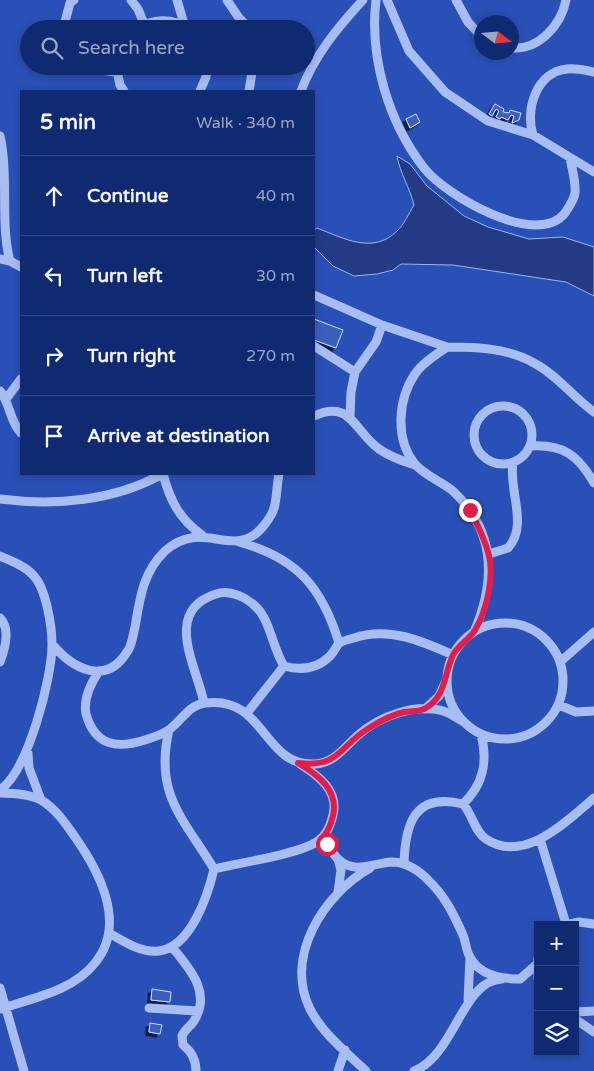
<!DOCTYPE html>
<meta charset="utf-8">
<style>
:root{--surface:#102a71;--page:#193276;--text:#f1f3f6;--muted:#9ca7c3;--line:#304684}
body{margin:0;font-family:"Varela Round",sans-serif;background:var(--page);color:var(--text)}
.controls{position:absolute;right:15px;bottom:15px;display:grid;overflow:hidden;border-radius:0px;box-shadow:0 2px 8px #0003}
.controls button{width:45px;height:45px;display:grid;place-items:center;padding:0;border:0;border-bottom:1px solid var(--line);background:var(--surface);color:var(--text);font:25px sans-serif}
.compass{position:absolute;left:474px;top:15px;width:45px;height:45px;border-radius:50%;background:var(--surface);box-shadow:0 2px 8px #0003;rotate:106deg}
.stop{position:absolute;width:15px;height:15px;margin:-11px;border:4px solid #e11d48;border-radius:50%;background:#fff}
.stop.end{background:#e11d48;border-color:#fff;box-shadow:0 1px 5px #0008}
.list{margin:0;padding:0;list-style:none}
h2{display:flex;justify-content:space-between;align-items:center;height:65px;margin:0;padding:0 20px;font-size:21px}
h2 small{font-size:16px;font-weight:400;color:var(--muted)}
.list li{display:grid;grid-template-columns:32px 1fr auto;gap:15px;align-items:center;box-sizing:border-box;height:80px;padding:0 20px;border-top:1px solid var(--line)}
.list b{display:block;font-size:19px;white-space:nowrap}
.list em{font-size:16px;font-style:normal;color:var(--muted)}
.icon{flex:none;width:28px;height:28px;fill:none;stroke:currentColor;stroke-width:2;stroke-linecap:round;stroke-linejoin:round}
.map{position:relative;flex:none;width:594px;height:1071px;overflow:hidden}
.search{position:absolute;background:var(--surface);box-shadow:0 2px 8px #0003;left:20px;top:20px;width:295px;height:55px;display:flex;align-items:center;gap:12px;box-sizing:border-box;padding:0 18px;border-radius:28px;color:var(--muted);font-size:19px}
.panel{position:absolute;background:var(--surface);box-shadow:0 2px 8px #0003;left:20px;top:90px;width:295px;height:385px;border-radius:0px}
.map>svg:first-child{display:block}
.green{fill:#2950b6;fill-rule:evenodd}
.water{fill:#223b84;stroke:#9ab5f4}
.building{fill:#3a5ebd;stroke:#d0dcfc;filter:url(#shadow)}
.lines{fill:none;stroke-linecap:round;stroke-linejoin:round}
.minor{stroke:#a8bdf2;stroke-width:9}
.route{stroke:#e11d48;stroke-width:6}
</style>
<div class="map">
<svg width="594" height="1071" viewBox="0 0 594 1071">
<defs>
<filter id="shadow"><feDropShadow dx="-3.5" dy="3.5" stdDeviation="0" flood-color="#0009"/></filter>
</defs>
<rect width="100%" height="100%" fill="#163897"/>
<path class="green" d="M 0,0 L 594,0 L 594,1071 L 0,1071 ZM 482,22 L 512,22 L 512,52 L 482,52 ZM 29,29 L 306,29 L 306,66 L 29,66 ZM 21,91 L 314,91 L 314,474 L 21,474 ZM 538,925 L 575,925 L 575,1052 L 538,1052 Z"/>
<path class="water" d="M 397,156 L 410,164 L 427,186 L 464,216 L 488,227 L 529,239 L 563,237 L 594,247 L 594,296 L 566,282 L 453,265 L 401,264 L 393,270 L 377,274 L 354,276 L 333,266 L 314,247 L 314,230 L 317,228 C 343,238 373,255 397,231 C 404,225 409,213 414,205 C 410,188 400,173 397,156 Z"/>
<path class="building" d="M 495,104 L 504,109 L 503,112 L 509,113 L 510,110 L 521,113 L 519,120 L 512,123 L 514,116 L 511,115 L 508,120 L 501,117 L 500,119 L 496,117 L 499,111 L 496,109 L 492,116 L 489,114 Z
M 416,114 L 420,122 L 410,128 L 406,119 Z
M 314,319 L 343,330 L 336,348 L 314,340 Z
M 152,989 L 171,992 L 170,1002 L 151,1000 Z
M 150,1023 L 162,1025 L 160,1034 L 149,1032 Z"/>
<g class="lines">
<path class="minor" d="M 131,0 L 138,9 L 144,24
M 177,0 L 185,27
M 227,0 L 239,18 L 250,29
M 376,0 C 369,58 389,123 424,168 C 445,195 537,249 565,213 C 569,207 574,200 575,193 C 576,182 572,169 570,158
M 387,0 L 409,51 L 445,92 L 488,121 L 533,135 L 594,172
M 456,0 L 468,22 L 482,37
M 63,29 L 70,3 L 74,0
M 136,29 C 152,19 172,17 188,29
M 512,48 C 539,50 561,25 566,0
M 86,66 L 92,69 L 116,72
M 116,66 L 120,85 L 124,91
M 200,91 L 206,77 L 207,66
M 249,91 L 253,66
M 301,91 C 314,56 338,27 363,0
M 533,135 C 525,110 536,72 567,69 C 576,68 585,70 594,72
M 0,136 C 9,176 0,225 10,261
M 0,259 L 10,261 L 21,267
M 314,295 L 382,325 L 447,347
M 314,346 L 355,372
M 0,391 C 10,403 10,422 21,433
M 6,399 L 21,379
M474 435a29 29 0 1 1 58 0a29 29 0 1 1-58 0Z
M 314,416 C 351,399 354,431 379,449 C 390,457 402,461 415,465
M 350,416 L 351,392 L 355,372 L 376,342 L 382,325
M 530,446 C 563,444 578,455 594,483
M 163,474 C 170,500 179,519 202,535
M 0,499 C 54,506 115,501 162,474
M 239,542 C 297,558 322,587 339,643
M 489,554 L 508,548 C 529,525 508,490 513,462
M 0,556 C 11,561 25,566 33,575 C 46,588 52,626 52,645 C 52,678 28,771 0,790
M 0,618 C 11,629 5,649 0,662
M447 681a58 58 0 1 1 116 0a58 58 0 1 1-116 0Z
M 474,632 C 496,581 496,532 454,492 C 443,482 423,475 414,463 C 395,438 398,399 415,374 C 422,363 436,355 447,347 C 476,347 508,348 534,363 C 557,375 573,397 594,412
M 52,644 C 72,668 105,687 127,652 C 132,646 133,635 135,627 C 140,598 143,572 165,551 C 204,516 235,564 265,524 C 269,519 274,511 275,504 C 277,494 277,484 279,474
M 560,662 L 594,632
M 99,671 C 91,683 83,699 86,714 C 95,746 117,749 145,740 C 154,737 162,735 170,729 C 182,720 189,705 205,703 C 266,695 262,767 315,764 C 334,763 344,748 357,736 C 379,716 417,702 446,712 C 451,714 457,718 462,721
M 204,703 C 197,667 162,611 216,594 C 230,589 248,598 257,608 C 270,621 273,649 284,666 C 302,671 317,669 330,656 C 334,652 336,647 339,643 C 343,641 350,639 354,638 C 388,626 422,641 453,655
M 559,705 L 576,712 L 594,711
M 425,709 L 439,696 L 447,679
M 247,713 L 284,666
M 28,753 L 29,768 L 41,800
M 0,793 C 13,793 29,794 41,800 C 55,808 66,824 75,837 C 99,871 127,924 95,963 C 73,991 33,998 0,1009
M 463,804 C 484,784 488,761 481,734
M 322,838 C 327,844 332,853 338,859 C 355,875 373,863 392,862 C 406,862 420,871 429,881 C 445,896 454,915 463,935 C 466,942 466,951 470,957 C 479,975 502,979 520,979 L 536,965
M 540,839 L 566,924
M 338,859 L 341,870 L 338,892
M 404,864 C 405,823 415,792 463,804 C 473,815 474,831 486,839 C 524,865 568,820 594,798
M 214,869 C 238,863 300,854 318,841 C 327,835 330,826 333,815 C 339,791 319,776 300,764
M 565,925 L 579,922 L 594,924
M 109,933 C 124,942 142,953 159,951 C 191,947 208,895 214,869 C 183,818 154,794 169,730
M 172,947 C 189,968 212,992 194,1021 C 190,1027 185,1029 182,1036 L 183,1045 C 191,1051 196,1060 196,1071
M 538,958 L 538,978
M 0,988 L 24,1071
M 468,1000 L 470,958
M 149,1008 L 197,1011
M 575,1012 L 594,1011
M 575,1019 L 594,1032
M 338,1071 L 345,1050
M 366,1071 C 347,1053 322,1033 310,1009 C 284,956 324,894 370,868
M 414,1071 C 455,1055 462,980 502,979"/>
</g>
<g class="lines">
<path class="route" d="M 327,844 L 322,838 C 328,832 331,824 333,816 C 339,790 318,775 298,763 C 340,768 339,746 369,728 C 380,721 391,715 404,712 C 410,711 420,712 426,708 C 446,696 444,674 453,655 C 458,645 470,639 475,630 C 487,610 495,574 488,552 C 484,537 477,524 470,510"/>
</g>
</svg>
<div class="controls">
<button>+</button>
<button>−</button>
<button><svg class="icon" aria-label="layers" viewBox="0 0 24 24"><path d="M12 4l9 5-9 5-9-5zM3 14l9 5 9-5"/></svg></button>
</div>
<svg class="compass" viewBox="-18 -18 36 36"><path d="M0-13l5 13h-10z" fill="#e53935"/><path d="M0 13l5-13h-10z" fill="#9ca7c3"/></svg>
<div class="stop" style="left:327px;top:844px"></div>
<div class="stop end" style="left:470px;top:510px"></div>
<div class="search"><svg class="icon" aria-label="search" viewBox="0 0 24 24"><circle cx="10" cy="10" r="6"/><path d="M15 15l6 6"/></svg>Search here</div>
<section class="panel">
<h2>5 min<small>Walk · 340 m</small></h2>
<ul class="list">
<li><svg class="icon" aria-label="ahead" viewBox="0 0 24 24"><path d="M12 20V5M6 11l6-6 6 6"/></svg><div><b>Continue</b></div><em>40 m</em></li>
<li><svg class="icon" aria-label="left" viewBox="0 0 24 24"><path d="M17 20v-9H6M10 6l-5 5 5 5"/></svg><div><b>Turn left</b></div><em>30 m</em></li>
<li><svg class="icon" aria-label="right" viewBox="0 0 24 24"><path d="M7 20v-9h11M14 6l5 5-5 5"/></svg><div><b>Turn right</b></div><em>270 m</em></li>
<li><svg class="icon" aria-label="arrive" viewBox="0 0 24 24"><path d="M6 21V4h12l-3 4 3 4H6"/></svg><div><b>Arrive at destination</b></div></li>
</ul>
</section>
</div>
